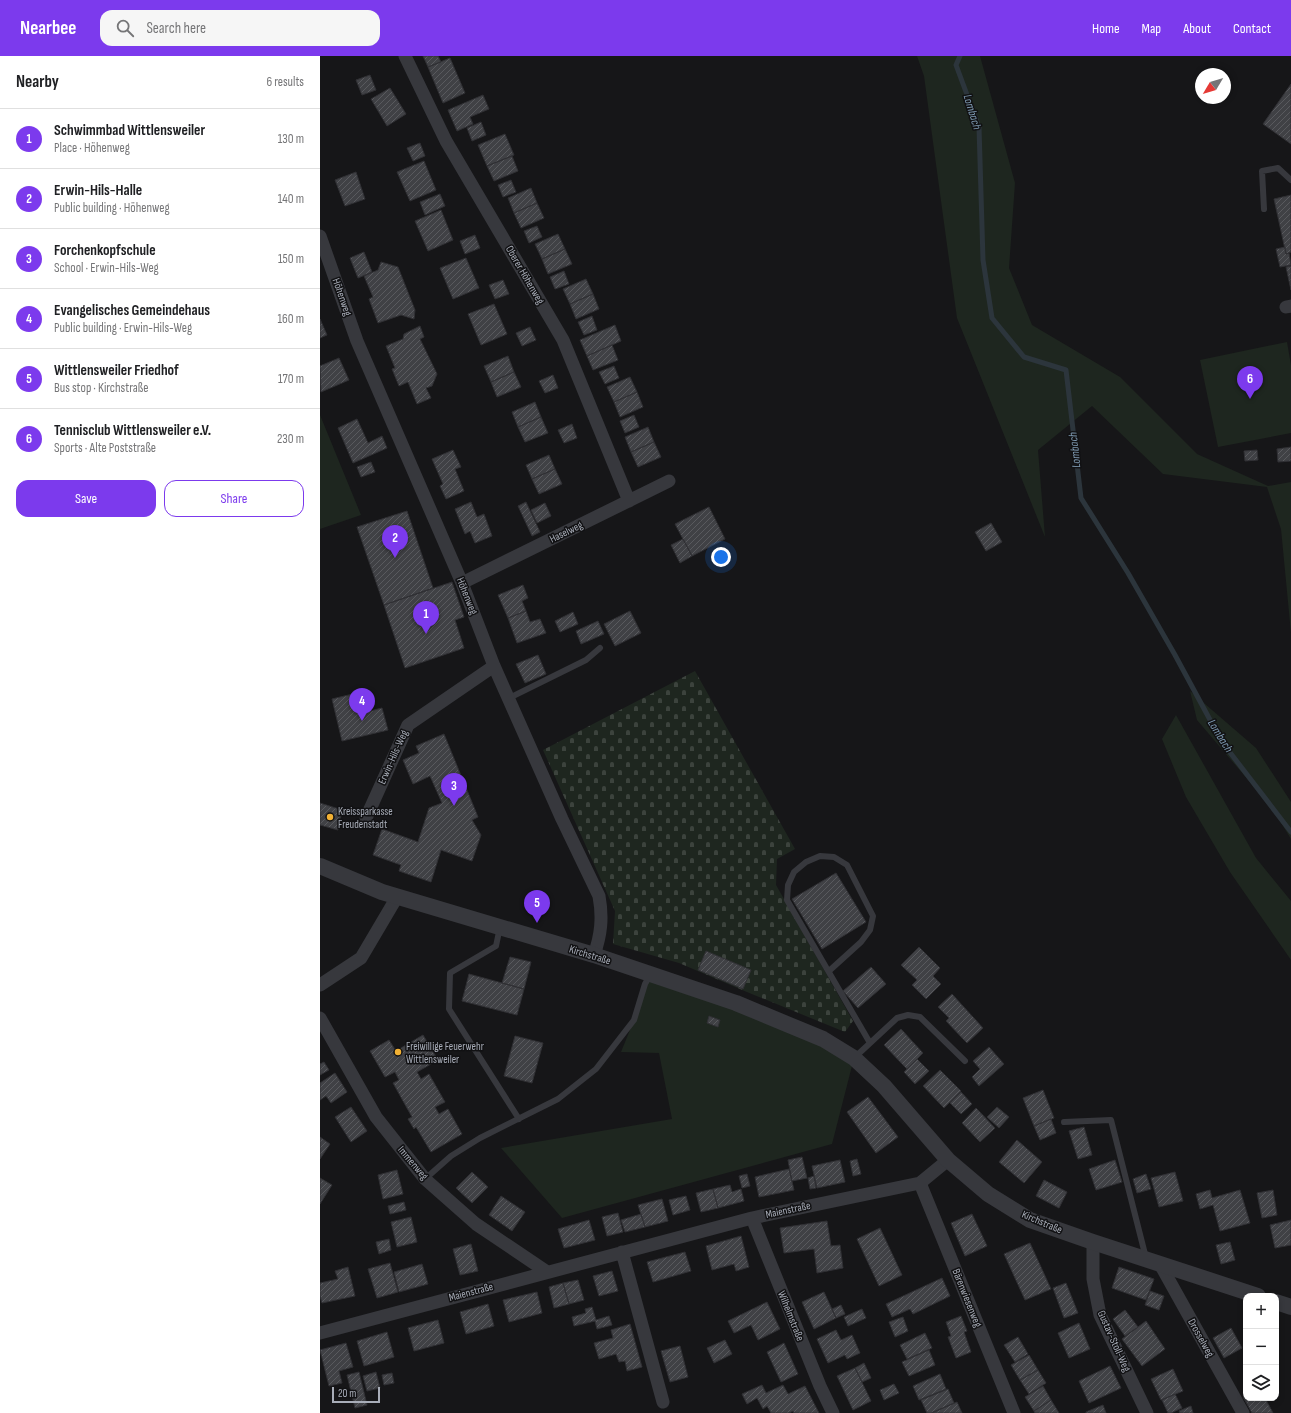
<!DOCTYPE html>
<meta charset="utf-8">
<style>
:root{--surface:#fff;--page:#f6f6f6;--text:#202124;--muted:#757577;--line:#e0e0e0;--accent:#7c3aed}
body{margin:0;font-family:"Sofia Sans Condensed",sans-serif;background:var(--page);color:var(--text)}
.controls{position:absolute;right:12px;bottom:12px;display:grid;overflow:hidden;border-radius:8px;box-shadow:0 2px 6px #0003}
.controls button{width:36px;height:36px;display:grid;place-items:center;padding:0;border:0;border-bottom:1px solid var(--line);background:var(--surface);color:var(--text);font:20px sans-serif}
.compass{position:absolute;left:875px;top:12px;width:36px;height:36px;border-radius:50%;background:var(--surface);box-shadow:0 2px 6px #0003;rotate:232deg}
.scale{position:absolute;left:12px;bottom:10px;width:48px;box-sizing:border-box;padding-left:4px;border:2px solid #a8adb8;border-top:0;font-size:11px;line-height:14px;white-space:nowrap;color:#a8adb8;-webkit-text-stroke:3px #111113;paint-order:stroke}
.you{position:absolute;left:401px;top:501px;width:14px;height:14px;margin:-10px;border:3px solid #fff;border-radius:50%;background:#1a73e8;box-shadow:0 0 0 6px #1a73e833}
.badge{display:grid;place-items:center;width:26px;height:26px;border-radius:50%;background:var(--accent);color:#fff;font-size:13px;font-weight:700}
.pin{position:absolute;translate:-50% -33px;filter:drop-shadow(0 1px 2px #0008)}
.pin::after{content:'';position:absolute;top:21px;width:14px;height:12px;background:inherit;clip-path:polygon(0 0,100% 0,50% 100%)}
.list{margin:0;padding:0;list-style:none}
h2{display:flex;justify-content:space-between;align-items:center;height:52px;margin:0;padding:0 16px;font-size:17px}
h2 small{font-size:13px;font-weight:400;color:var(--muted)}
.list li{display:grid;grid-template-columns:26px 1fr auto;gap:12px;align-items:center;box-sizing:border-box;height:60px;padding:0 16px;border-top:1px solid var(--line)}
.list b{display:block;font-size:15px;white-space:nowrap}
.list p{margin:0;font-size:13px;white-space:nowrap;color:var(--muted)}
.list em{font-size:13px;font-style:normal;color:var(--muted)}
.actions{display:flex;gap:8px;padding:12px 16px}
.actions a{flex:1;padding:9px 0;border:1px solid var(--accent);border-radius:12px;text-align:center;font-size:14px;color:var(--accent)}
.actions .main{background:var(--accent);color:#fff}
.icon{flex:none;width:22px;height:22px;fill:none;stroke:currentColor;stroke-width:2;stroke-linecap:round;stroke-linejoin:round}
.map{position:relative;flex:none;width:971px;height:1357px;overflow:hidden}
header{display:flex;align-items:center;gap:24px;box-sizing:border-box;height:56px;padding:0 20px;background:var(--accent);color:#fff}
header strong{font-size:19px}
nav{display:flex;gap:22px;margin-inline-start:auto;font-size:14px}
.search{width:280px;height:36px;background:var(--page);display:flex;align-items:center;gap:10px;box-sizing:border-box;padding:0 14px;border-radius:12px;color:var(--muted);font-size:15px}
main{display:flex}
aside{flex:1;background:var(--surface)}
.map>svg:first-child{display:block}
.green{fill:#1e261f}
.cemetery{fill:url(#cemetery-stones)}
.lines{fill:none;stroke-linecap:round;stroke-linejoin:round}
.stream{stroke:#2c353c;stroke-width:5}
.building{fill:url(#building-hatch);stroke:#303034}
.service{stroke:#37383d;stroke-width:6}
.minor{stroke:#37383d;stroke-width:13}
.tertiary{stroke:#37383d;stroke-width:16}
.poi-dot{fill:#f2b134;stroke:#111113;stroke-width:1.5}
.labels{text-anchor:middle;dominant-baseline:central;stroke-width:3;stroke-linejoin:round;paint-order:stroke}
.street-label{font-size:11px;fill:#a8adb8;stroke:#111113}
.poi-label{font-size:11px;fill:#a8adb8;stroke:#111113;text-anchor:start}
.water-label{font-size:12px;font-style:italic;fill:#7f9bb3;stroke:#111113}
</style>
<header>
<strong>Nearbee</strong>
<div class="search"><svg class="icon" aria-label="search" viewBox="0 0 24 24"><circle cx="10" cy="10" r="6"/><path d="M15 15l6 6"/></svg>Search here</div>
<nav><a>Home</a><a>Map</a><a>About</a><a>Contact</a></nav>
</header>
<main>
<aside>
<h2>Nearby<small>6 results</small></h2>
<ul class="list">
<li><span class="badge">1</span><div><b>Schwimmbad Wittlensweiler</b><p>Place · Höhenweg</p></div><em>130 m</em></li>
<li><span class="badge">2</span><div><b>Erwin-Hils-Halle</b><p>Public building · Höhenweg</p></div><em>140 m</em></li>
<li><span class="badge">3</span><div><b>Forchenkopfschule</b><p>School · Erwin-Hils-Weg</p></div><em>150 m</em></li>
<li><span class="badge">4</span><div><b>Evangelisches Gemeindehaus</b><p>Public building · Erwin-Hils-Weg</p></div><em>160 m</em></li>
<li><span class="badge">5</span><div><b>Wittlensweiler Friedhof</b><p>Bus stop · Kirchstraße</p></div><em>170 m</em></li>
<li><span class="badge">6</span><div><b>Tennisclub Wittlensweiler e.V.</b><p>Sports · Alte Poststraße</p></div><em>230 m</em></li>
</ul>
<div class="actions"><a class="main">Save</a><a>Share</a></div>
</aside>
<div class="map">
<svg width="971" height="1357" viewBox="0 0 971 1357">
<defs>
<pattern id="cemetery-stones" width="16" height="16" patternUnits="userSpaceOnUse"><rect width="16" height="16" fill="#1e261f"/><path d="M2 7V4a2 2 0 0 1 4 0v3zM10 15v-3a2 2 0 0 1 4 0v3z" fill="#3c433d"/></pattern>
<pattern id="building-hatch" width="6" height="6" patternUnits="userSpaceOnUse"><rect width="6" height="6" fill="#404145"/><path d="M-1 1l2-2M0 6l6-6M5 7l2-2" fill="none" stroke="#595a5e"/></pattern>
</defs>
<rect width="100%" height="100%" fill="#161618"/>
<path class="green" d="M 597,0 L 660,0 L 695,127 L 689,212 L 712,269 L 800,321 L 877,398 L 948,430 L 971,426 L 971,577 L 961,473 L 947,431 L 843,418 L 772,350 L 718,394 L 725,481 L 637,262 L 604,20 Z
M 967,286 L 971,309 L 971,377 L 898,391 L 880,304 Z
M 0,359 L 41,459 L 0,473 Z
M 870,635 L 936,692 L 971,746 L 971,783 L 952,752 L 877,664 Z
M 856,659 L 936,802 L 971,845 L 971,904 L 910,816 L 866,741 L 842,683 Z
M 331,918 L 534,1002 L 512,1088 L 242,1162 L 181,1092 L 352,1063 L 339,997 L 301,996 L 314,964 Z"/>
<path class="cemetery" d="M 375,615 L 475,793 L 457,803 L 456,829 L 533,965 L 525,976 L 427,936 L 359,907 L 293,888 L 295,855 L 223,694 Z"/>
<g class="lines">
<path class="stream" d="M 640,0 L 636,9 L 659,71 L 663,204 L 672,262 L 704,301 L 746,314 L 761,442 L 808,517 L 855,599 L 902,686 L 971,776"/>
</g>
<path class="building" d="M 103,0 L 118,0 L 121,6 L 108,11 Z
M 130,2 L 145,37 L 123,47 L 108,11 Z
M 50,19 L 56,34 L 42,39 L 36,24 Z
M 971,28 L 971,88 L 943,68 Z
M 70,32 L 86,58 L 67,70 L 51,43 Z
M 163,39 L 169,53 L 150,61 L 153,68 L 137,75 L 128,54 Z
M 161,66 L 166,79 L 152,85 L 147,72 Z
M 185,78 L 194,99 L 167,110 L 158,89 Z
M 100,87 L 105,100 L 93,105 L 87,92 Z
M 192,100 L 198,115 L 174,125 L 167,110 Z
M 104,105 L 116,134 L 90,145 L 77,116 Z
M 36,116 L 45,143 L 25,150 L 15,124 Z
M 191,124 L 196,136 L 183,141 L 178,129 Z
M 211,132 L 217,147 L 194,157 L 188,142 Z
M 120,138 L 125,150 L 105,159 L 100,146 Z
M 971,139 L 971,196 L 966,198 L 954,143 Z
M 217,147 L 224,162 L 201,172 L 194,157 Z
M 121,154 L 133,184 L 108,195 L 95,165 Z
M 217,170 L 222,181 L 209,187 L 204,175 Z
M 238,178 L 245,193 L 222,203 L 215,188 Z
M 155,179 L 160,192 L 145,198 L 140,185 Z
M 965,191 L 966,198 L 969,197 L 971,209 L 960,211 L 956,193 Z
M 245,193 L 252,208 L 228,218 L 222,203 Z
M 44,196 L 52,216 L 38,222 L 30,202 Z
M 146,202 L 159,232 L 133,243 L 120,212 Z
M 61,206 L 78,211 L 95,254 L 94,263 L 81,259 L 58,267 L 49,243 L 53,241 L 44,220 L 58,214 Z
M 971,210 L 971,234 L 966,211 Z
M 244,215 L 249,228 L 235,233 L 230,221 Z
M 266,223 L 273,238 L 250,248 L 243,233 Z
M 183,224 L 189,238 L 175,243 L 169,229 Z
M 273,238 L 279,253 L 256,263 L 250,248 Z
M 174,248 L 187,278 L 161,289 L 148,258 Z
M 272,260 L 277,274 L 264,279 L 258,266 Z
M 0,263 L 7,279 L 0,282 Z
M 295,269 L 301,285 L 267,300 L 260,284 Z
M 100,270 L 104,281 L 100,283 L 117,318 L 112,330 L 106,332 L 111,342 L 97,348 L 88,326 L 79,330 L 72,313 L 75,312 L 66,290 L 83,283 L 84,278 Z
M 210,271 L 216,284 L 202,290 L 196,277 Z
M 292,289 L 298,304 L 273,314 L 267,300 Z
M 188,300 L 194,316 L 171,326 L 164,310 Z
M 19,302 L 29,324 L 1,336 L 0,310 Z
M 294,310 L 299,322 L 285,328 L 279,316 Z
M 194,316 L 201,331 L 177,341 L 171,326 Z
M 233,319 L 238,332 L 225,337 L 219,325 Z
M 310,321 L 317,336 L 294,346 L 287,331 Z
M 317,336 L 323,351 L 300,361 L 294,346 Z
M 215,346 L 221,361 L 198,371 L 192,356 Z
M 314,359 L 319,371 L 305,377 L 300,365 Z
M 221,361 L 228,377 L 205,386 L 198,371 Z
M 37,363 L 48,387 L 62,380 L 67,392 L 33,407 L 18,372 Z
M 252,368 L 257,382 L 244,387 L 238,374 Z
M 328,371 L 334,386 L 311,396 L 305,381 Z
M 334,386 L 341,401 L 318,411 L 311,396 Z
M 971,391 L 971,405 L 958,406 L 957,393 Z
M 133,394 L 141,411 L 135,413 L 144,435 L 126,443 L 120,430 L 123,428 L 112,403 Z
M 937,394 L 938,404 L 925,405 L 924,395 Z
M 229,399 L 235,413 L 212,423 L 206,409 Z
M 51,406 L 55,416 L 41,421 L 37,411 Z
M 235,413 L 242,428 L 219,438 L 212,423 Z
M 151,446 L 157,461 L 164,458 L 172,480 L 155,487 L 150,475 L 145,478 L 135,453 Z
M 206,446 L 220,476 L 212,480 L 198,450 Z
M 225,447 L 231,460 L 217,467 L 211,454 Z
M 389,451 L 405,483 L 372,500 L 355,468 Z
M 87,455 L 113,532 L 64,549 L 37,471 Z
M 671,467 L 682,486 L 666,495 L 655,476 Z
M 363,483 L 372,500 L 360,507 L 351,489 Z
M 132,526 L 144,561 L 135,564 L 144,592 L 85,612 L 64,549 Z
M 203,529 L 208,542 L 202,545 L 206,555 L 188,562 L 178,539 Z
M 206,555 L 210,566 L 220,563 L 226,577 L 197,587 L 188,562 Z
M 310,555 L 321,577 L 295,590 L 284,568 Z
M 253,556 L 258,568 L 240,576 L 235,565 Z
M 278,565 L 284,578 L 261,588 L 256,575 Z
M 218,599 L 226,618 L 205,627 L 196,608 Z
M 41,636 L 46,656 L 62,652 L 68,674 L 22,685 L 12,643 Z
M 124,678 L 158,761 L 152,764 L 161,779 L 152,805 L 121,794 L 111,826 L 79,815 L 81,809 L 53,799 L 62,773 L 98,786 L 109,752 L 122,747 L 110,720 L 93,728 L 83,704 L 99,697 L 96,690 Z
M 0,747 L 22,754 L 18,774 L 0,769 Z
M 516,817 L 546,866 L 502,893 L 472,843 Z
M 599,891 L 620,912 L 613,920 L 621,928 L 606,943 L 592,929 L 597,924 L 581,909 Z
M 386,895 L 431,914 L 423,933 L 378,914 Z
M 190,901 L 211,906 L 204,933 L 182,927 Z
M 551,911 L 566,928 L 538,952 L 523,935 Z
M 149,918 L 204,933 L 197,959 L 142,945 Z
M 632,938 L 663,972 L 647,987 L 626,965 L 629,962 L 618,951 Z
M 389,960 L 400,964 L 398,971 L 387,967 Z
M 581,973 L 603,997 L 587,1013 L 564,989 Z
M 103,979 L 118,1004 L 97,1016 L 101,1023 L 109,1018 L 125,1046 L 115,1051 L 119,1058 L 128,1053 L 142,1078 L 111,1096 L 96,1071 L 94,1073 L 88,1063 L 92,1061 L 73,1027 L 79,1024 L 75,1016 L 65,1021 L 50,995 L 69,984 L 76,995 Z
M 195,980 L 223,987 L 212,1027 L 184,1020 Z
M 669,991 L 684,1008 L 659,1030 L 652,1021 L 660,1013 L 653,1005 Z
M 597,1003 L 609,1015 L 595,1028 L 584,1016 Z
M 4,1006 L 9,1014 L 0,1019 L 0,1008 Z
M 620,1014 L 641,1035 L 624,1052 L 603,1030 Z
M 15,1017 L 27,1036 L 11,1047 L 6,1040 L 0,1044 L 0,1027 Z
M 723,1034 L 734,1062 L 714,1070 L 703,1042 Z
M 641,1036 L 652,1048 L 641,1058 L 630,1047 Z
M 548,1041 L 578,1081 L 556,1097 L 527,1056 Z
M 31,1051 L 47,1075 L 31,1086 L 15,1061 Z
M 677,1051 L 689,1061 L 679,1072 L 667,1061 Z
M 656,1052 L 675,1072 L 660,1086 L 642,1067 Z
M 731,1063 L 736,1077 L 720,1084 L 714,1070 Z
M 764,1071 L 772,1099 L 758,1103 L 749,1075 Z
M 0,1081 L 10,1088 L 0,1103 Z
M 697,1084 L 722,1106 L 704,1127 L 679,1106 Z
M 482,1101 L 487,1122 L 472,1125 L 468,1104 Z
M 537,1103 L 541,1118 L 533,1120 L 530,1105 Z
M 520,1104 L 525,1126 L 497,1132 L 492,1110 Z
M 795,1104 L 802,1126 L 776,1134 L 769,1113 Z
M 469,1113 L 474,1134 L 439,1141 L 435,1121 Z
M 77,1114 L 83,1138 L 63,1143 L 58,1119 Z
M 152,1116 L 168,1131 L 152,1147 L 136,1132 Z
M 855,1116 L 863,1145 L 839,1151 L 831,1122 Z
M 427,1118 L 430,1130 L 422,1132 L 419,1120 Z
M 826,1118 L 831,1133 L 817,1137 L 813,1123 Z
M 494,1120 L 496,1132 L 490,1133 L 488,1122 Z
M 0,1122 L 12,1129 L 0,1148 Z
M 724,1124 L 747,1136 L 739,1152 L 716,1140 Z
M 410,1129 L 412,1136 L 421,1133 L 424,1145 L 398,1152 L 393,1133 Z
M 393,1133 L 398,1152 L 381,1156 L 376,1137 Z
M 890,1134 L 892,1142 L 920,1134 L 930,1167 L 900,1175 L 893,1149 L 880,1153 L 876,1138 Z
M 953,1134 L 957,1159 L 942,1162 L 937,1137 Z
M 181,1140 L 205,1156 L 192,1175 L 169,1159 Z
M 366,1140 L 370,1154 L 353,1159 L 349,1144 Z
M 342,1143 L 348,1165 L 325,1171 L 318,1149 Z
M 84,1146 L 86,1154 L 70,1158 L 68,1150 Z
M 298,1157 L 303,1176 L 287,1180 L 282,1161 Z
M 321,1158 L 325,1171 L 305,1176 L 301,1164 Z
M 652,1158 L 667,1190 L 645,1200 L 631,1167 Z
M 91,1161 L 97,1186 L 77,1191 L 71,1166 Z
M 269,1164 L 275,1184 L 244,1192 L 238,1173 Z
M 971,1164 L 971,1189 L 955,1192 L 950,1169 Z
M 507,1165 L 511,1190 L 520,1189 L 523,1212 L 497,1217 L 494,1193 L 464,1197 L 460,1172 Z
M 560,1172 L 582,1219 L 559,1230 L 537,1183 Z
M 421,1180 L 429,1211 L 416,1215 L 414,1208 L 392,1214 L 386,1190 Z
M 69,1183 L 71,1194 L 59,1198 L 56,1186 Z
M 910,1186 L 915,1204 L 901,1208 L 896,1189 Z
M 710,1187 L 731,1233 L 705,1244 L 684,1198 Z
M 151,1188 L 158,1215 L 140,1219 L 133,1193 Z
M 365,1196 L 371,1215 L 333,1226 L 327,1206 Z
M 70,1207 L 78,1236 L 57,1242 L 48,1213 Z
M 102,1208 L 108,1228 L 79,1236 L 74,1216 Z
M 28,1211 L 35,1240 L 2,1247 L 0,1240 L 0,1227 L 18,1223 L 15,1215 Z
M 799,1211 L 834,1223 L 826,1244 L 792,1232 Z
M 292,1215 L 298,1235 L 279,1240 L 273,1220 Z
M 622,1222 L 630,1240 L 593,1258 L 590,1253 L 572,1261 L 566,1248 Z
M 258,1224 L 264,1244 L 249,1248 L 243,1227 Z
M 243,1227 L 249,1248 L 234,1252 L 229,1231 Z
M 746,1227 L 758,1257 L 744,1262 L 733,1232 Z
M 830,1235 L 844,1240 L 839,1254 L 825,1249 Z
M 217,1236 L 222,1257 L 189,1266 L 183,1244 Z
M 504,1236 L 516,1262 L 494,1273 L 482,1246 Z
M 447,1246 L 460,1273 L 438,1284 L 431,1269 L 414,1277 L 408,1265 Z
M 168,1248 L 174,1270 L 146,1278 L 140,1256 Z
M 521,1249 L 525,1258 L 516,1262 L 512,1253 Z
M 272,1251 L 276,1264 L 289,1260 L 292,1269 L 277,1273 L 275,1265 L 254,1270 L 252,1261 L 266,1257 L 265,1253 Z
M 542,1253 L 546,1262 L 528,1270 L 524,1261 Z
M 805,1254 L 818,1271 L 805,1280 L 793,1263 Z
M 641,1260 L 647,1275 L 644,1276 L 651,1296 L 636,1302 L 628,1281 L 631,1280 L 626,1266 Z
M 583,1261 L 588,1275 L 575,1281 L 569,1266 Z
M 118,1264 L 124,1287 L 94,1295 L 88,1272 Z
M 826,1265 L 845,1293 L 822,1310 L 802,1283 Z
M 759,1267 L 770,1293 L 749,1302 L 738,1277 Z
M 310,1268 L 322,1311 L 307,1315 L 305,1305 L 299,1306 L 296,1298 L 279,1303 L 274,1287 L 293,1282 L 291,1274 Z
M 911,1272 L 922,1292 L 904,1302 L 893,1282 Z
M 516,1274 L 521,1284 L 532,1279 L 540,1297 L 527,1303 L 525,1299 L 508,1307 L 497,1283 Z
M 67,1276 L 74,1301 L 44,1310 L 37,1285 Z
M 605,1277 L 612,1292 L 587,1303 L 580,1289 Z
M 698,1281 L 708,1298 L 695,1306 L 684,1289 Z
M 405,1284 L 412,1298 L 394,1307 L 387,1292 Z
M 26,1287 L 33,1311 L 19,1315 L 22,1327 L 9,1330 L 0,1294 Z
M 464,1287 L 478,1318 L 461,1326 L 447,1296 Z
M 360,1290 L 368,1321 L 350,1326 L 341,1295 Z
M 609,1294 L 615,1309 L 589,1320 L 582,1306 Z
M 709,1299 L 718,1314 L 700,1324 L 691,1309 Z
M 544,1307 L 551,1322 L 542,1326 L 535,1312 Z
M 790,1310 L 801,1332 L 769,1347 L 759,1325 Z
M 535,1312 L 551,1345 L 533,1354 L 517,1320 Z
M 853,1313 L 863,1335 L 841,1344 L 831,1323 Z
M 718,1314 L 726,1327 L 709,1338 L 700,1324 Z
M 39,1316 L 47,1349 L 35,1352 L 27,1319 Z
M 56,1316 L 60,1332 L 47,1335 L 43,1320 Z
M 72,1317 L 74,1327 L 64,1329 L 62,1319 Z
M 620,1318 L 626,1333 L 599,1344 L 593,1330 Z
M 574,1328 L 579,1337 L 564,1344 L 560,1334 Z
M 442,1329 L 446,1337 L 463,1329 L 468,1338 L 485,1330 L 499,1357 L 474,1357 L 473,1355 L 469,1357 L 451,1357 L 447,1350 L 443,1353 L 437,1342 L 427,1348 L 422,1338 Z
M 723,1330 L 731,1344 L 714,1355 L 705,1341 Z
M 628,1333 L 634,1347 L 611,1357 L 607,1357 L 601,1344 Z
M 855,1338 L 862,1352 L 851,1357 L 848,1357 L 842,1344 Z
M 926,1339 L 926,1342 L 945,1342 L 953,1357 L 932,1357 L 923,1341 Z
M 731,1344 L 739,1357 L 715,1357 L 714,1355 Z
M 637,1346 L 642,1357 L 612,1357 Z
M 783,1349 L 786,1357 L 766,1357 L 766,1356 Z
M 871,1350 L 873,1357 L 860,1357 L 859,1355 Z"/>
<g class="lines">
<path class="service" d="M 944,153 L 942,115 L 958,112 L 971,124
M 189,642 L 266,604 L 280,592
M 180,871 L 176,890 L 130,917 L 129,953 L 199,1063
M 509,915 L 541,886 L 550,874 L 553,860 L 527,809 L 514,801 L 500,800 L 486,806 L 474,816 L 468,829 L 467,844 L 550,987
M 534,1002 L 577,962 L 588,959 L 600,961 L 645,1005
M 744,1066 L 791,1064 L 826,1202
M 105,1123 L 131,1100 L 160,1082 L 238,1043 L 276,1013 L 314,964 L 325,928 L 330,919"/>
<path class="minor" d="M 85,0 L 126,85 L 243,284 L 309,445
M 0,180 L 37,285 L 142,527 L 174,610 L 242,763 L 279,840 C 283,862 281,879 274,899
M 966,251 L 971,250
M 142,527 L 349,425
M 46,762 L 88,669 L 174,610
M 0,929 L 41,902 L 77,841
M 0,962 L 56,1061 L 105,1123 L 156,1168 L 227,1216
M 600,1127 L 694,1357
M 432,1162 L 500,1330 L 513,1357
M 773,1186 L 773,1223 L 780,1259 L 827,1357
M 302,1196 L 343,1346
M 840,1208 L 923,1357
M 0,1277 L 432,1162 L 600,1127 L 628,1104"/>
<path class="tertiary" d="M 0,810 L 62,836 L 274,899 L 416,947 L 503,983 L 534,1002 L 564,1030 L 628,1104 L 668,1138 L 710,1164 L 773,1186 L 938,1240
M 956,1246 L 971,1251"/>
</g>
<g class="poi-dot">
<circle cx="10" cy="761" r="4"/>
<circle cx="78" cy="996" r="4"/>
</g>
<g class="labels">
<g class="street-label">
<text transform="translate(205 219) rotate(60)">Oberer Höhenweg</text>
<text transform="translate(22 241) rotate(71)">Höhenweg</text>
<text transform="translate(246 476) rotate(-26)">Haselweg</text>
<text transform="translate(147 540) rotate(68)">Höhenweg</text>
<text transform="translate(73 701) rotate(-66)">Erwin-Hils-Weg</text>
<text transform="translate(270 899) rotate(17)">Kirchstraße</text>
<text transform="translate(93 1107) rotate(50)">Immenweg</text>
<text transform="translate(468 1154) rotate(-12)">Maienstraße</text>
<text transform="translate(722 1166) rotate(23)">Kirchstraße</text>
<text transform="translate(151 1236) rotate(-15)">Maienstraße</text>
<text transform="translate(647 1242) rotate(68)">Bärenwiesenweg</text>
<text transform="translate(471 1260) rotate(68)">Wilhelmstraße</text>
<text transform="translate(881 1282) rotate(61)">Drosselweg</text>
<text transform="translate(794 1285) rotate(66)">Gustav-Stoll-Weg</text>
</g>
<g class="poi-label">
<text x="18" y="755">Kreissparkasse<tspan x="18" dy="13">Freudenstadt</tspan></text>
<text x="86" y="990">Freiwillige Feuerwehr<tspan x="86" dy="13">Wittlensweiler</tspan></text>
</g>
<g class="water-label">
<text transform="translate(652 56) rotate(73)">Lombach</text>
<text transform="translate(755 394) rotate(-96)">Lombach</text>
<text transform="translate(900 680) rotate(58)">Lombach</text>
</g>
</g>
</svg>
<div class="controls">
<button>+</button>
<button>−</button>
<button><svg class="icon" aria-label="layers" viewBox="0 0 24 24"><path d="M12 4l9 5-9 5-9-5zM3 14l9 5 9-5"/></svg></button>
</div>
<svg class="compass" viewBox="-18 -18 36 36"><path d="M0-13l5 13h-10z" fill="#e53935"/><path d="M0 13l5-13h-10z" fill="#757577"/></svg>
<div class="scale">20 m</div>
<div class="you"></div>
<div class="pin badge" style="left:106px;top:578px">1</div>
<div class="pin badge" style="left:75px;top:502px">2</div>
<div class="pin badge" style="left:134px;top:750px">3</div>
<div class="pin badge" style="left:42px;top:665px">4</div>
<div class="pin badge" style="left:217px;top:867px">5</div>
<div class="pin badge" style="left:930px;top:343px">6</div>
</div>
</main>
